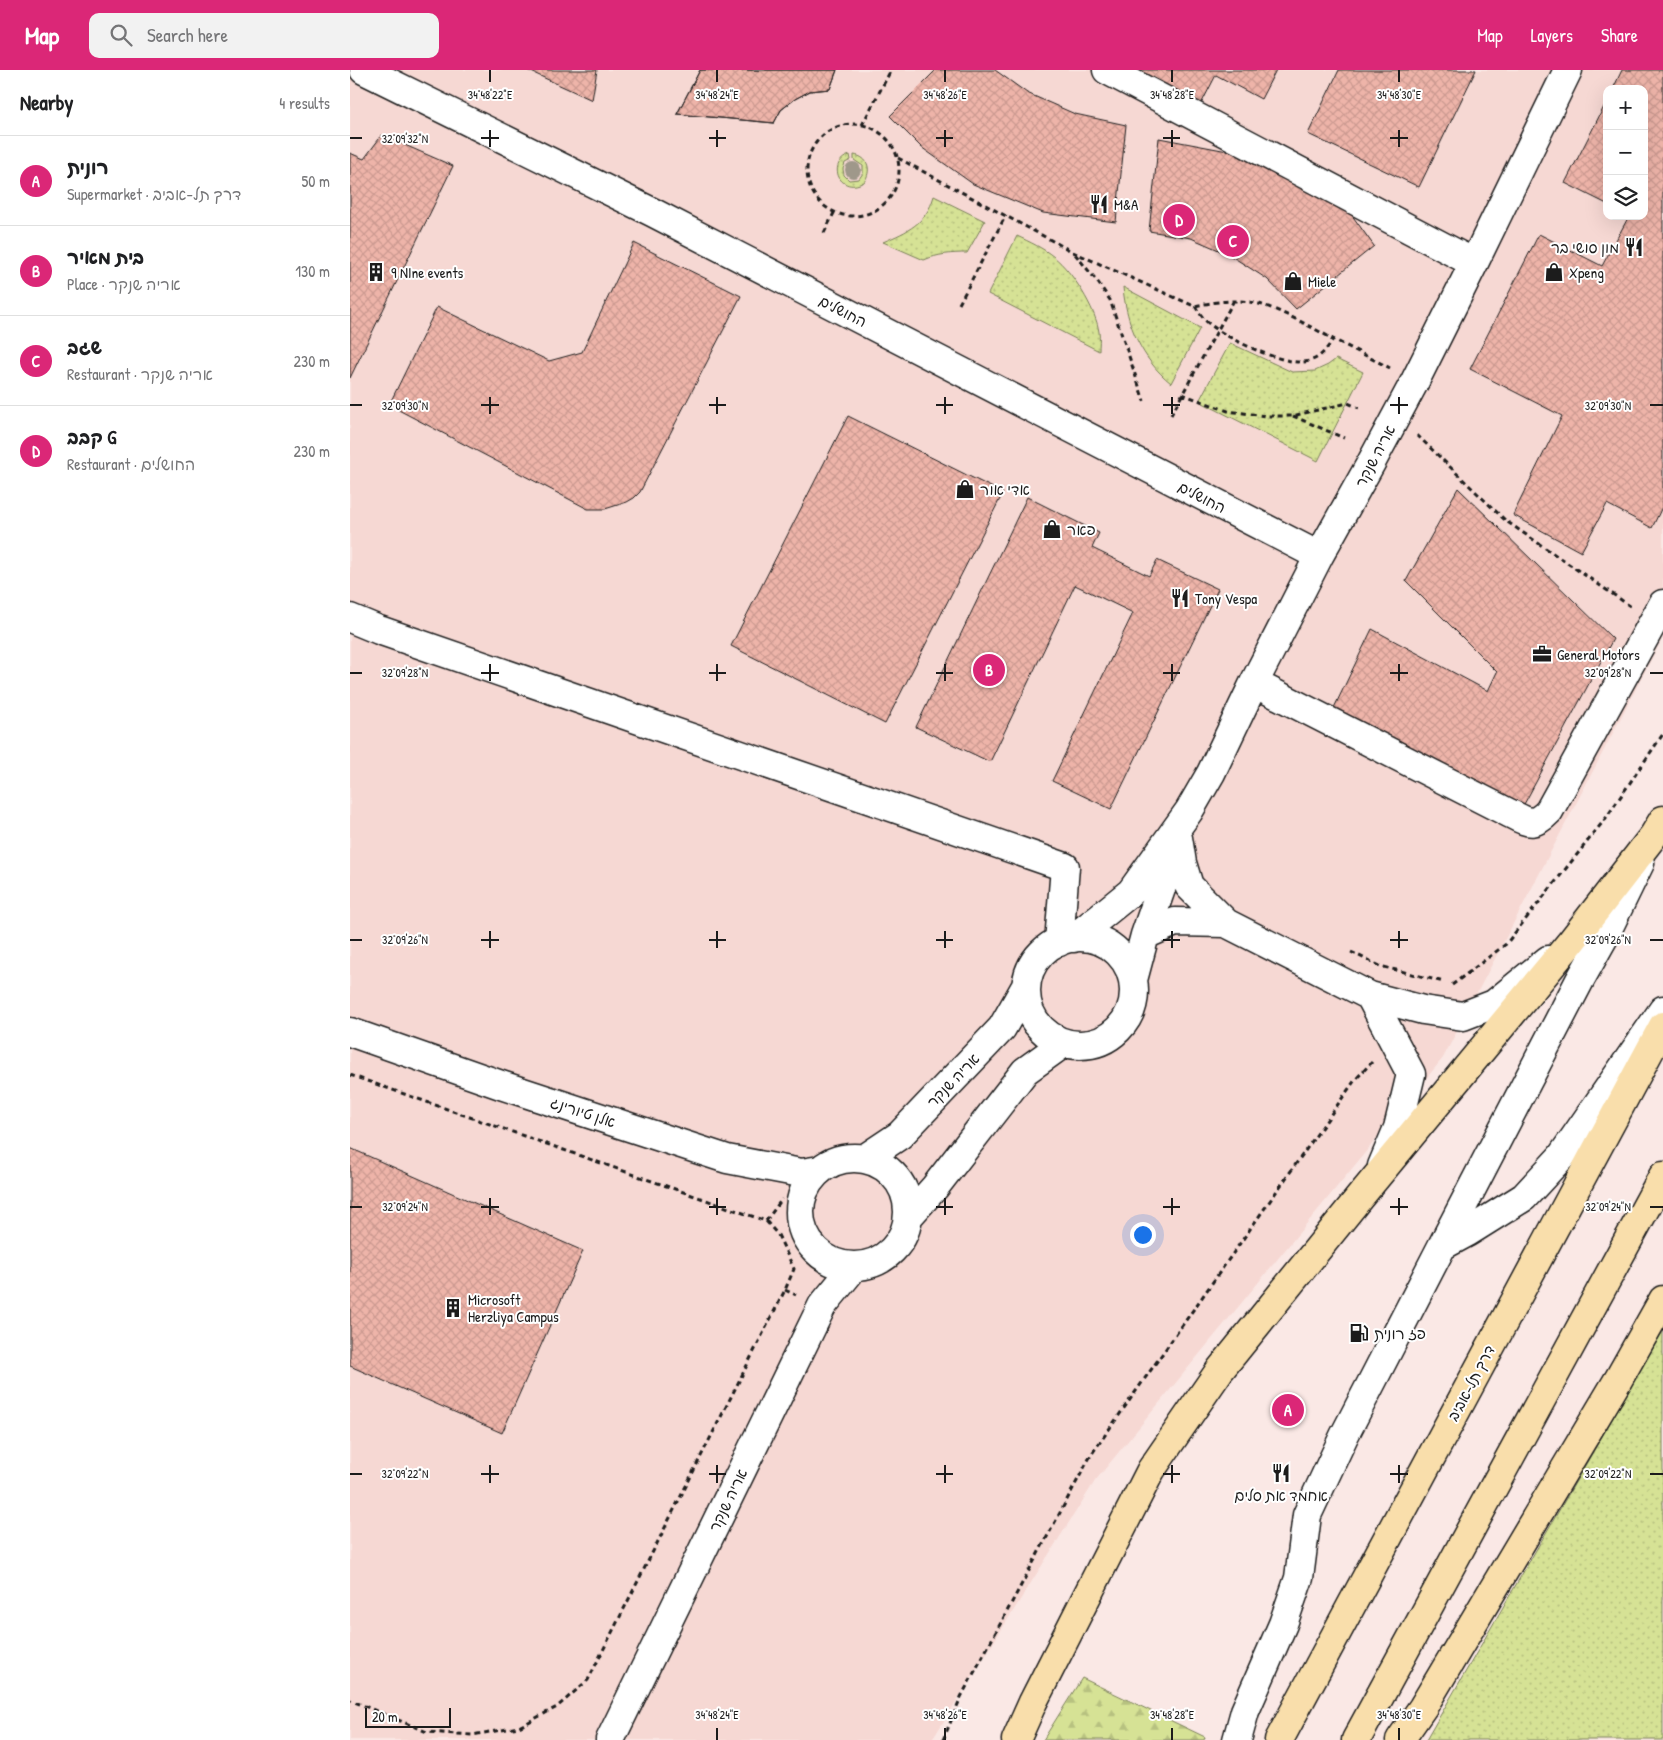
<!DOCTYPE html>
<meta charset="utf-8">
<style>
:root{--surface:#fff;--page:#f2f2f2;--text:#202124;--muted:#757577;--line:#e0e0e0;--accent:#db2777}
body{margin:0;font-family:"Patrick Hand","Playpen Sans Hebrew",sans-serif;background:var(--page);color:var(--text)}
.controls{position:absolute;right:15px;top:15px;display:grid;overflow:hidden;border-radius:10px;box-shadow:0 5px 20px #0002}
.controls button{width:45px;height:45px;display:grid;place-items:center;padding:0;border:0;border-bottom:1px solid var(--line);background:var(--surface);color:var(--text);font:25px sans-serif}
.scale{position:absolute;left:15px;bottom:12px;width:86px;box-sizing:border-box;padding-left:5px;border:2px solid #1c1c1c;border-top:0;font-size:14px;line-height:18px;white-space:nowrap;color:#1c1c1c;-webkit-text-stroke:4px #fff;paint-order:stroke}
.you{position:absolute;left:792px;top:1164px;width:18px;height:18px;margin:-12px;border:4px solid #fff;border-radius:50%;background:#1a73e8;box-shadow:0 0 0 8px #1a73e833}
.badge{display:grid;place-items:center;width:32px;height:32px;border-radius:50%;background:var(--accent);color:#fff;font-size:16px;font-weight:700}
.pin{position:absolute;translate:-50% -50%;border:2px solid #fff;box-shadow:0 1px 5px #0006}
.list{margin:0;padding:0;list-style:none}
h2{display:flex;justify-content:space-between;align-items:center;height:65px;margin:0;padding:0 20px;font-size:21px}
h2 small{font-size:16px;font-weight:400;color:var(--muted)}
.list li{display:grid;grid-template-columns:32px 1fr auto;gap:15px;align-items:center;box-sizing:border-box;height:90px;padding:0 20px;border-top:1px solid var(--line)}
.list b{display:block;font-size:19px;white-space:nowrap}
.list p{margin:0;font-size:16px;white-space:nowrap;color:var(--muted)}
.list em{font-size:16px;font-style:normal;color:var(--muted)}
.icon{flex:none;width:28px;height:28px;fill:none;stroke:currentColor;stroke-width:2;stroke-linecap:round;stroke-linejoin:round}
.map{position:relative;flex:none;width:1313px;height:1670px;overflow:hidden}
header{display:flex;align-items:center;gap:30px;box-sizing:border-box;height:70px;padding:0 25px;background:var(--accent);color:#fff}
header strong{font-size:24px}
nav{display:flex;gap:28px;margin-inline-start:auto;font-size:18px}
.search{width:350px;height:45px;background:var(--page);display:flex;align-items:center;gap:12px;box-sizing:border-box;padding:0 18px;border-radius:10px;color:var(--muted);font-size:19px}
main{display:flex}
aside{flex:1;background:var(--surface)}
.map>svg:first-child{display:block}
.built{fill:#f6d8d3;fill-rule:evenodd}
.green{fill:url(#green-dots);stroke:#797f58}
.forest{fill:url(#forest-firs);stroke:#797f58}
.building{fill:url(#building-cross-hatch);stroke:#1c1c1c}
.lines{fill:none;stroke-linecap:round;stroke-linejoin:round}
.minor-casing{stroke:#1c1c1c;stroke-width:31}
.major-casing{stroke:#1c1c1c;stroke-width:31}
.highway-casing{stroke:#1c1c1c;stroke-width:31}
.path{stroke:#1c1c1c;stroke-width:3;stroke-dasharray:5 4;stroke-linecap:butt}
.minor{stroke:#fff;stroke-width:28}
.major{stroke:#f9deab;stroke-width:28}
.highway{stroke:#f9deab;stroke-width:28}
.tree{fill:#9f988a}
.ticks{fill:none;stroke:#1c1c1c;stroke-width:2}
.labels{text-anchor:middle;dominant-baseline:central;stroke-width:4;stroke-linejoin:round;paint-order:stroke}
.poi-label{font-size:15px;fill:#1c1c1c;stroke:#fff;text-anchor:start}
.street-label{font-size:15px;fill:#1c1c1c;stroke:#fff}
.ticks-label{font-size:12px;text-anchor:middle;fill:#1c1c1c;stroke:#fff;stroke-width:4;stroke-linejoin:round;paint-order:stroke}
</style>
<header>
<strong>Map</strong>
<div class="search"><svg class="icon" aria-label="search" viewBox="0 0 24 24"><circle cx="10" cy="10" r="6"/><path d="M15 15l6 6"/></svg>Search here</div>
<nav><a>Map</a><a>Layers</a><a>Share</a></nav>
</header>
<main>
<aside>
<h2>Nearby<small>4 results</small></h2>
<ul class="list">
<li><span class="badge">A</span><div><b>רונית</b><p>Supermarket · דרך תל-אביב</p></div><em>50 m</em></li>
<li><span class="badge">B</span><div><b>בית מאיר</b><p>Place · אריה שנקר</p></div><em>130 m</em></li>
<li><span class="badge">C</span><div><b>שגב</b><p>Restaurant · אריה שנקר</p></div><em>230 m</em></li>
<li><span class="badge">D</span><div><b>קבב G</b><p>Restaurant · החושלים</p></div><em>230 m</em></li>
</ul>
</aside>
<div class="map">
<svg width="1313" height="1670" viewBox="0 0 1313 1670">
<defs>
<pattern id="green-dots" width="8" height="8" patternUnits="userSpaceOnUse" patternTransform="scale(1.25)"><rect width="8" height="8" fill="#d6e295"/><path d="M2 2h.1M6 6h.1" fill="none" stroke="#b7c180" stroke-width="1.8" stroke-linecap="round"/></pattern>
<pattern id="forest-firs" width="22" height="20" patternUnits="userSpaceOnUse" patternTransform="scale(1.25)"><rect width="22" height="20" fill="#d6e295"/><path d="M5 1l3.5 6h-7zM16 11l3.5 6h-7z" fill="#b7c180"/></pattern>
<pattern id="building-cross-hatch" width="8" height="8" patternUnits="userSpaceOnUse" patternTransform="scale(1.25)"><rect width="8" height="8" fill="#eeb4a9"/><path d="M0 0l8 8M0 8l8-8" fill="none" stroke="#cc9a91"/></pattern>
</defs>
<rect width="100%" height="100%" fill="#fae8e5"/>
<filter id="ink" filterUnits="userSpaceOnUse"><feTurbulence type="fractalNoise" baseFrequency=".02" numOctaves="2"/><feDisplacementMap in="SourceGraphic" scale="10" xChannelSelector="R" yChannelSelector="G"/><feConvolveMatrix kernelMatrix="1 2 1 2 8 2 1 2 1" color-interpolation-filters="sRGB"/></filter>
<g filter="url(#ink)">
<path class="built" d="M 0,0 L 1313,0 L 1313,567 L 1093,988 L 745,1411 L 582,1670 L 0,1670 ZM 1257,19 L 1294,19 L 1294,146 L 1257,146 Z"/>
<path class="green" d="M 500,85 L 501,90 L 495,93 L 493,99 L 494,105 L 499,110 L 509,109 L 513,103 L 513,96 L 504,90 L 504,85 C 519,87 522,101 514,112 C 489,126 476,92 500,85 Z
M 584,126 L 635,151 L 617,183 C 602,183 588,184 574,190 L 533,172 C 558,161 576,154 584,126 Z
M 667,166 C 680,172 693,178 704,187 C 722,201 746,239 749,262 C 750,268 749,275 749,281 L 638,224 Z
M 773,217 L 850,258 L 821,313 C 792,290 776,254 773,217 Z
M 880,273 L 942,302 L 965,301 L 978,295 L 986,289 L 1013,302 L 968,391 L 849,331 Z
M 1313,1261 L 1313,1670 L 1076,1670 Z"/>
<path class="forest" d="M 732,1608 L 855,1667 L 854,1670 L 693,1670 Z"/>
<path class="building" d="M 177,0 L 247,0 L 242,30 Z
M 350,0 L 487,0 L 480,19 L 460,21 L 445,29 L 431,40 L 424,53 L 327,44 Z
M 350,0 L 487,0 L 480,19 L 460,21 L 445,29 L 431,40 L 424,53 L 327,44 Z
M 586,0 L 645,0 L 677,23 L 725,44 L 776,55 L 766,152 L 693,143 L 623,114 L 571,77 L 540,46 Z
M 773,0 L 926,0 L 911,29 L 866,5 L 848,40 Z
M 989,0 L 1126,0 L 1069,117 L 958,64 Z
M 1272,0 L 1313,0 L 1313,435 L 1302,458 L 1257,434 L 1231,482 L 1163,445 L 1212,346 L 1120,299 L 1189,164 L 1252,196 L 1279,146 L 1294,146 L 1294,19 L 1263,19 Z
M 1257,31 L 1257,134 L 1215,113 Z
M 32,65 L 103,96 L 0,308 L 0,83 L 14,89 Z
M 809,68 L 888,83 L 991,130 L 1024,176 L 946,239 L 917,209 L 878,184 L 841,168 L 799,161 Z
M 284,173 L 391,226 L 290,422 L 284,428 L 277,432 L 255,439 L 238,439 L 39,335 L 87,237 L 199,291 L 232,282 Z
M 498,346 L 653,423 L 535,654 L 381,576 Z
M 1108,418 L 1263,569 L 1172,738 L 982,642 L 1022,559 L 1138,621 L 1147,602 L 1056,511 Z
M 677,427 L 749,463 L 742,478 L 799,506 L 807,490 L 868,519 L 761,739 L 702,711 L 783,543 L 725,515 L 640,692 L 566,657 Z
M 0,1078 L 233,1181 L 152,1363 L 0,1296 Z"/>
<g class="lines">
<g class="minor-casing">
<path id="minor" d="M 14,0 L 302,142 L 969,486
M 757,0 L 1124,193
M 0,548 L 29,560 L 715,797 L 709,872
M 904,613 L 1159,743 C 1178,752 1183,758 1199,741 L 1313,534
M 828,768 L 832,793 L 839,816 L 876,853 L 1020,926 L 1073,940 L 1113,946 L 1144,934 L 1198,890
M 795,865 L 825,852 L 876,853
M676 921a54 54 0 1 1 108 0a54 54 0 1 1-108 0Z
M 724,868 L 781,822 L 839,741 L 861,703 L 904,613 L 969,486 L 1021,393 L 1065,311 L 1124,193 L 1218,0
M 783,910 L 795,865 L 827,773
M 1020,926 L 1061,1004 L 1048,1058 L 1032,1096
M 0,962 L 151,1015 L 377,1089 L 451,1103 L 470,1100
M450 1142a54 54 0 1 1 108 0a54 54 0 1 1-108 0Z
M 514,1089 L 550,1065 L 652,958 L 676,916
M 558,1147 L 585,1117 L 675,1001 L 714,973
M 1092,1176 L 1230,910 L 1253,869 L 1290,793
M 260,1670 L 472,1236 L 504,1197
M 887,1670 L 895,1641 L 933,1554 L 949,1508 L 957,1445 L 994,1366 L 1092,1176 L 1118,1162 L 1174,1127 L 1211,1087 L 1313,940"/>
</g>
<g class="major-casing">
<path id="major" d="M 666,1670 L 683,1632 L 801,1400 L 870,1300 L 1009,1128 L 1221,872 L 1304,765 L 1313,750"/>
</g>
<g class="highway-casing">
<path id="highway" d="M 929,1670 L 1313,956
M 1006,1670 L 1313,1106
M 1050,1670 L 1073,1637 L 1268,1310 L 1313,1230"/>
</g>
<path class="path" d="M457 100a46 46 0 1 1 92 0a46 46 0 1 1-92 0Z
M 512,55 L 541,0
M 548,88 L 723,182 L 844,236 C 864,232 889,228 909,234 C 933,241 961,257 983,269
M 474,163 L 484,143
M 725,184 L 747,211 L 760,230 L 794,331
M 609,234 L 656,145
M 845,236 C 848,241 851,245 854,249 C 870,266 930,294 953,292 C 968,291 976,281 983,269 L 1040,298
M 832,324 L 878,341 L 916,346 L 942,346 L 998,333 L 1009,338
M 821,345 L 883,232
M 943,346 L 994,368
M 1067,365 L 1156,451 L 1280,536
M 1001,882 L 1030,896 L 1094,912
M 1102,915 L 1156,874 L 1256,748 L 1313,664
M 0,1005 L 416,1151 L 428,1165 L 444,1199 L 435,1220 L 238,1610 L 207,1637 L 169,1657 L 122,1665 L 77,1662 L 0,1630
M 416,1151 L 432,1129
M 435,1220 L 446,1225
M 593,1670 L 611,1627 L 741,1385 L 1005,1010 L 1022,992"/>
<use href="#minor" class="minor"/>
<use href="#major" class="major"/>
<use href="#highway" class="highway"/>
</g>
<circle class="tree" cx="503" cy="100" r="8"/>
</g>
<path class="ticks" d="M 140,0 L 140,12M 367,0 L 367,12M 595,0 L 595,12M 822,0 L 822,12M 1049,0 L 1049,12M 140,60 L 140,77M 367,60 L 367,77M 595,60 L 595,77M 822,60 L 822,77M 1049,60 L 1049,77M 0,68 L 12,68M 131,68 L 149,68M 359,68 L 376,68M 586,68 L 603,68M 813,68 L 830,68M 1040,68 L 1058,68M 140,327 L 140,344M 367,327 L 367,344M 595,327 L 595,344M 822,327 L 822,344M 1049,327 L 1049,344M 0,335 L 12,335M 131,335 L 149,335M 359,335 L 376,335M 586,335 L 603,335M 813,335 L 830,335M 1040,335 L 1058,335M 1300,335 L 1313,335M 140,594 L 140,611M 367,594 L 367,611M 595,594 L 595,611M 822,594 L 822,611M 1049,594 L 1049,611M 0,603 L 12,603M 131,603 L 149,603M 359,603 L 376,603M 586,603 L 603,603M 813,603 L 830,603M 1040,603 L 1058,603M 1300,603 L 1313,603M 140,861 L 140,878M 367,861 L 367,878M 595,861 L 595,878M 822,861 L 822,878M 1049,861 L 1049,878M 0,870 L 12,870M 131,870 L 149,870M 359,870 L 376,870M 586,870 L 603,870M 813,870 L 830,870M 1040,870 L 1058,870M 1300,870 L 1313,870M 140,1128 L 140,1145M 367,1128 L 367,1145M 595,1128 L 595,1145M 822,1128 L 822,1145M 1049,1128 L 1049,1145M 0,1137 L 12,1137M 131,1137 L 149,1137M 359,1137 L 376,1137M 586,1137 L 603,1137M 813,1137 L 830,1137M 1040,1137 L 1058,1137M 1300,1137 L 1313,1137M 140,1395 L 140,1413M 367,1395 L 367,1413M 595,1395 L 595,1413M 822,1395 L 822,1413M 1049,1395 L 1049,1413M 0,1404 L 12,1404M 131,1404 L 149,1404M 359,1404 L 376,1404M 586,1404 L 603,1404M 813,1404 L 830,1404M 1040,1404 L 1058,1404M 1300,1404 L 1313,1404M 367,1658 L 367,1670M 595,1658 L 595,1670M 822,1658 L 822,1670M 1049,1658 L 1049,1670"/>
<defs>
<g id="restaurant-bare" transform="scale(1.5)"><path d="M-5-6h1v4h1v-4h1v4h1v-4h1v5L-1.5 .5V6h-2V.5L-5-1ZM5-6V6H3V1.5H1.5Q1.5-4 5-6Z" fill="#1c1c1c" stroke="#fff" stroke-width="2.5" paint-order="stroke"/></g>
<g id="building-bare" transform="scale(1.5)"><path d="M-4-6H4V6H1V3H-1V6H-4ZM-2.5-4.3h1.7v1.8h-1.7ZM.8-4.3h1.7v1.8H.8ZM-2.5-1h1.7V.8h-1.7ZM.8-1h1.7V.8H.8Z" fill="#1c1c1c" stroke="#fff" stroke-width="2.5" paint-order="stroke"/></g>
<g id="shop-bare" transform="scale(1.5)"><path d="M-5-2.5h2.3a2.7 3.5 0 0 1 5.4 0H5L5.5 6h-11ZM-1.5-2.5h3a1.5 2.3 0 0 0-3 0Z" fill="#1c1c1c" stroke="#fff" stroke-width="2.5" paint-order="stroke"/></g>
<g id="office-bare" transform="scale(1.5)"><path d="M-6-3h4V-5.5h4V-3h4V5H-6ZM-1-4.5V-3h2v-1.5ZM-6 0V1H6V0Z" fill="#1c1c1c" stroke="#fff" stroke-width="2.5" paint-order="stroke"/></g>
<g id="fuel-bare" transform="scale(1.5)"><path d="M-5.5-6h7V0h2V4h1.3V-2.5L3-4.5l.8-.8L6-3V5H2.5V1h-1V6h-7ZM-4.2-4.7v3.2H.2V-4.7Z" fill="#1c1c1c" stroke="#fff" stroke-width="2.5" paint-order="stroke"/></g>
</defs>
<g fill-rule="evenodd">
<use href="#restaurant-bare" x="749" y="134"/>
<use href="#restaurant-bare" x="1284" y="177"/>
<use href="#building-bare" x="26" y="202"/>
<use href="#shop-bare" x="1204" y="202"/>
<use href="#shop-bare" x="943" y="211"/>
<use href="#shop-bare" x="615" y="419"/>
<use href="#shop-bare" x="702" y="459"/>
<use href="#restaurant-bare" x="830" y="528"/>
<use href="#office-bare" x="1192" y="584"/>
<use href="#building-bare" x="103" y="1238"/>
<use href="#fuel-bare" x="1009" y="1263"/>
<use href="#restaurant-bare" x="931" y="1403"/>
</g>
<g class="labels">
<g class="poi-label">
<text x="764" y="134">M&amp;A</text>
<text x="1269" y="177" text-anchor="end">מון סושי בר</text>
<text x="41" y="202">9 NIne events</text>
<text x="1219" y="202">Xpeng</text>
<text x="958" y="211">Miele</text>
<text x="630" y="419">אדי אור</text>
<text x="717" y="459">פאר</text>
<text x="845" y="528">Tony Vespa</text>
<text x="1207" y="584">General Motors</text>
<text x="118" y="1229">Microsoft<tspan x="118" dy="17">Herzliya Campus</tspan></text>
<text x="1024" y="1263">פז רונית</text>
<text x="931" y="1425" text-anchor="middle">אחמד את סלים</text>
</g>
<g class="street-label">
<text transform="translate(493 241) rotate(27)">החושלים</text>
<text transform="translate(1025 386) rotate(-62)">אריה שנקר</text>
<text transform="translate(852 427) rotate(27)">החושלים</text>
<text transform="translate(603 1010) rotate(-46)">אריה שנקר</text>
<text transform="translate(233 1042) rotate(18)">אלן טיורינג</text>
<text transform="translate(1121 1313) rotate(-62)">דרך תל-אביב</text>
<text transform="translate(378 1430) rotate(-64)">אריה שנקר</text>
</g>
</g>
<g class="ticks-label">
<text x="140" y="29">34°48'22"E</text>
<text x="367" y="29">34°48'24"E</text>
<text x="595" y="29">34°48'26"E</text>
<text x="822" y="29">34°48'28"E</text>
<text x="1049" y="29">34°48'30"E</text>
<text x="55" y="73">32°09'32"N</text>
<text x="55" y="340">32°09'30"N</text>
<text x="1258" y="340">32°09'30"N</text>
<text x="55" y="607">32°09'28"N</text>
<text x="1258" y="607">32°09'28"N</text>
<text x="55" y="874">32°09'26"N</text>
<text x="1258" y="874">32°09'26"N</text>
<text x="55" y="1141">32°09'24"N</text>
<text x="1258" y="1141">32°09'24"N</text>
<text x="55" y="1408">32°09'22"N</text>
<text x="1258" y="1408">32°09'22"N</text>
<text x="367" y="1649">34°48'24"E</text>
<text x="595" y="1649">34°48'26"E</text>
<text x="822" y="1649">34°48'28"E</text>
<text x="1049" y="1649">34°48'30"E</text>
</g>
</svg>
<div class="controls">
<button>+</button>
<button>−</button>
<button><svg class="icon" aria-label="layers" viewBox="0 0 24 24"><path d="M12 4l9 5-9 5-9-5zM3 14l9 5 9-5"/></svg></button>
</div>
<div class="scale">20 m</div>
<div class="you"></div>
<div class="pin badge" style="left:938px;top:1340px">A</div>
<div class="pin badge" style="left:639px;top:600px">B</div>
<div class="pin badge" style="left:883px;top:171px">C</div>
<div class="pin badge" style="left:829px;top:150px">D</div>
</div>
</main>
